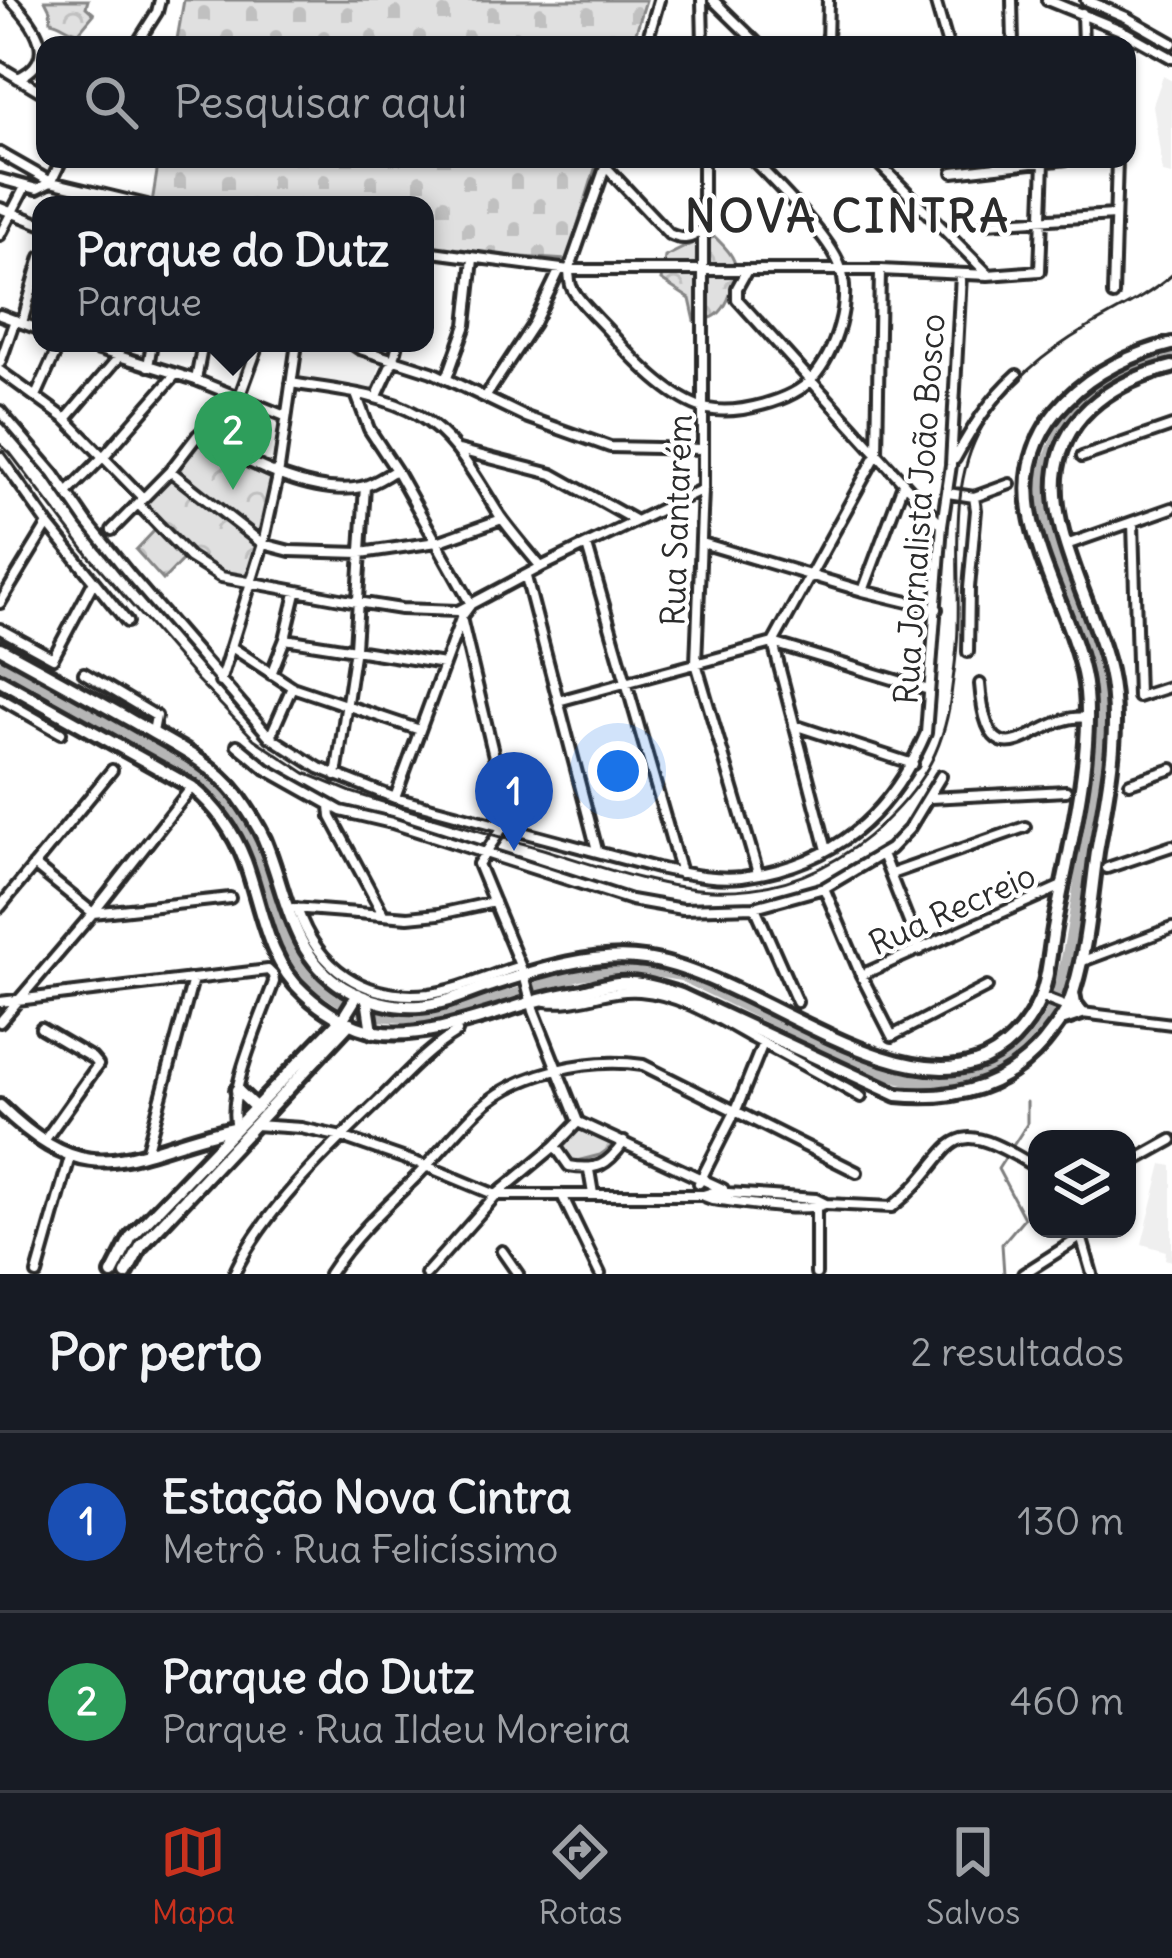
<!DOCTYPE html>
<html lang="pt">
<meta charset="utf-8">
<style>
:root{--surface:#171b24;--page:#20242c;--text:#f1f3f6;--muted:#9ea1a6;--line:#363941;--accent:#c8321e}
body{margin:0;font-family:Delius,sans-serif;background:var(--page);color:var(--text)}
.controls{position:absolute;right:36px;bottom:36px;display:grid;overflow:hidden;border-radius:24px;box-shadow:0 3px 9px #0004}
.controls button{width:108px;height:108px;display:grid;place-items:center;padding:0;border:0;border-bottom:3px solid var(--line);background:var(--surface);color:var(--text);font:60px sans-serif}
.you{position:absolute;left:618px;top:771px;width:42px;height:42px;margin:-30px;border:9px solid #fff;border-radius:50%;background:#1a73e8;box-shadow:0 0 0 18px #1a73e833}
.badge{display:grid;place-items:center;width:78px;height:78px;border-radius:50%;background:var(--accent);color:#fff;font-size:39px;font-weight:700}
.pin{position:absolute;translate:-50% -99px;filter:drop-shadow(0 3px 6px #0008)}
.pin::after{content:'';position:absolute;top:63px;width:42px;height:36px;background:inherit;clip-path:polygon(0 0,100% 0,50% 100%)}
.popup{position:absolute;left:32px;top:196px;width:402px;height:156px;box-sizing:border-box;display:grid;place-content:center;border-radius:24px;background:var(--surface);filter:drop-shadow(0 3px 9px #0005);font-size:39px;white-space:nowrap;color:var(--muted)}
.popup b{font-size:45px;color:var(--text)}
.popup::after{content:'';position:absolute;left:50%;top:100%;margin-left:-24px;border:24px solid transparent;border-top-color:var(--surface)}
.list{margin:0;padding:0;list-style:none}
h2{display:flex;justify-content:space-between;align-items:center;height:156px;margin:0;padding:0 48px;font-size:51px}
h2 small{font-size:39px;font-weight:400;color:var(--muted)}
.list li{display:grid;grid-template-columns:78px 1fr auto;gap:36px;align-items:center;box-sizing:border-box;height:180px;padding:0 48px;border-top:3px solid var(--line)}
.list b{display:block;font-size:45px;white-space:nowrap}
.list p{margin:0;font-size:39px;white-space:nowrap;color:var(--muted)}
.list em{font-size:39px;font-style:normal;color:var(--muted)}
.icon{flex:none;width:66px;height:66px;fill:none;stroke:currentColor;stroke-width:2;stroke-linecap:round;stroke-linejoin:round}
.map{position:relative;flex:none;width:1172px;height:1274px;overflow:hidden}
.search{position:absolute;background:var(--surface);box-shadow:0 3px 9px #0004;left:36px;right:36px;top:36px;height:132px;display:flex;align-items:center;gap:30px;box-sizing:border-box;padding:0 42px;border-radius:24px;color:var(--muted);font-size:45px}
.sheet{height:516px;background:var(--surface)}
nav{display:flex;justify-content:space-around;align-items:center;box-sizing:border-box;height:168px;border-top:3px solid var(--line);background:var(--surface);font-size:33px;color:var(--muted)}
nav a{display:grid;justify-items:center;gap:6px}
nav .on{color:var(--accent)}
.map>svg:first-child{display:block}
.built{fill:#efefef}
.cemetery{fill:url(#cemetery-stones);stroke:#868686;stroke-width:3}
.park{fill:url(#park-crowns);stroke:#868686;stroke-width:3}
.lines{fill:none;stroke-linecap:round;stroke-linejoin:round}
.stream{stroke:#7e7e7e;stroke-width:3}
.river{stroke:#b6b6b6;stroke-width:12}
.minor-casing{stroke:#2b2b2b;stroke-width:16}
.major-casing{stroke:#2b2b2b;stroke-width:20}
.minor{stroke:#fff;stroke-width:8}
.major{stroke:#fff;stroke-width:10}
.rail{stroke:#2b2b2b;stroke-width:3}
.labels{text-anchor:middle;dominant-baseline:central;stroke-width:9;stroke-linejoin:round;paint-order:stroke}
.street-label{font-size:33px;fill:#2b2b2b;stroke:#fff}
.district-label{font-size:45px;font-weight:bold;letter-spacing:3px;fill:#2b2b2b;stroke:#fff}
</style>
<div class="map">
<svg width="1172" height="1274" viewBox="0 0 1172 1274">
<defs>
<pattern id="cemetery-stones" width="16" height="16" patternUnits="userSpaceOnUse" patternTransform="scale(3)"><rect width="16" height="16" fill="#e0e0e0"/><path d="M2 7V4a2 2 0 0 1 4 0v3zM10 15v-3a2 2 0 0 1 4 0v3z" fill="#c0c0c0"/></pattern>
<pattern id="park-crowns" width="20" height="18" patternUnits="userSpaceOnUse" patternTransform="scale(3)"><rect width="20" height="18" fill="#e0e0e0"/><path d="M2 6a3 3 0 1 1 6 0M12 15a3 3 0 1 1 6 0" fill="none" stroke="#c0c0c0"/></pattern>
</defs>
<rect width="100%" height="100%" fill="#fff"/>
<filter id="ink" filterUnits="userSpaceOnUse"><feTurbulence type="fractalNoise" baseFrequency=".00833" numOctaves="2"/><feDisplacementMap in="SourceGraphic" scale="24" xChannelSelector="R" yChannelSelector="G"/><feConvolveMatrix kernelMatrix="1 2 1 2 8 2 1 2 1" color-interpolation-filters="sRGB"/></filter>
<g filter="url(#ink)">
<path class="built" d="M 1163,76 L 1172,81 L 1172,175 L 1163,173 L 1153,105 Z
M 301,343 L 340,343 L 356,353 L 381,360 L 372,392 L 295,381 Z
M 1162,1164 L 1172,1166 L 1172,1261 L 1165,1259 L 1166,1251 L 1142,1244 Z"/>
<path class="cemetery" d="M 184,0 L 646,0 L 632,45 L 176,45 Z
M 159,159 L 598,159 L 567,260 L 459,253 L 425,247 L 425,205 L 166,205 L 152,203 Z"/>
<path class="park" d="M 45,0 L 88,0 L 86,7 L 94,14 L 79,32 C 68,31 62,23 51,21 L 50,10 Z
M 715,237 C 722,244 731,252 734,261 C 739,275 728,309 715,316 C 709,320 701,320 695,321 L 690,299 L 661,280 L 665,257 L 695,242 Z
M 199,440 L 271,479 L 259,539 L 173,471 Z
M 171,473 L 258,545 L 250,582 C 202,572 174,537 140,504 Z
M 156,529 L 185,557 L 163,580 L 136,550 Z
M 579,1128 L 585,1128 L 613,1141 L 614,1145 L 600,1155 L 573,1162 L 560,1150 L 559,1144 L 569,1133 Z"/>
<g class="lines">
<path class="stream" d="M 1004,1274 L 1002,1244 L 1024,1218 L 998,1169 L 1027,1124 L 1027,1102"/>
<path class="river" d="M 0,663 L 202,777 L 237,815 L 252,840 L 291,956 L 310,980 L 346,1004 L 376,1015 L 417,1018 L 522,993 L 579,974 L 628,967 L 682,975 L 873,1069 C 911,1084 949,1091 987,1073 C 1004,1065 1019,1056 1032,1042 C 1067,1004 1075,911 1083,861 C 1092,807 1106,753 1100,699 C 1092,628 1037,550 1044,480 C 1045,468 1050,456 1055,445 C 1076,392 1120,371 1172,355"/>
<g class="minor-casing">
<path id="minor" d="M 11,0 C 34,23 61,59 18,78
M 702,0 L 703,45
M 713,0 L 759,45
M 935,0 L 947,42
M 1012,0 L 1013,45
M 1047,0 L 1123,31 L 1172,58
M 1086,0 L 1126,17 L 1172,43
M 1082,13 L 1083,45
M 136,45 L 157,12 L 160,0
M 646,45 L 659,0
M 827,45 L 828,0
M 1122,45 L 1123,31
M 0,67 L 45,94
M 0,153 L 51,182 L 147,205
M 608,159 L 569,270 C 569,273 570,285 572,288 C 579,303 603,323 614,337 C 636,362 675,402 708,409 C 737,415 792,401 812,379 C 836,352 852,300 840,266 C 829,236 775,183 752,159
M 703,159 L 703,489 L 696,663 L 758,873
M 874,159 L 987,273
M 605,166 L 669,234 C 681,240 693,240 701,229
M 953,172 L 1067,159
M 0,179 L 37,189 L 51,182
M 51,182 L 62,159
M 0,208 L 41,224
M 986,223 L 1114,215
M 0,235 L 25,187
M 425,251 L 569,270 L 880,270 L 988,275 L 1040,271 L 1044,161
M 747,270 L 737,288 L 737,299 L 941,524
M 1113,295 L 1117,159
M 0,315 L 41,330
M 22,323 L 41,257
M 77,343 L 196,380 L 285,416
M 351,343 L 360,349 L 432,372 L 526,417 L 610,447 L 703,449
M 0,363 L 15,320
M 148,366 L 152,343
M 0,371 L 66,419 L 143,498
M 447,378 L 466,325 L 473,259
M 196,380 L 203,343
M 291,383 C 332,390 381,393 418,415 C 457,438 476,479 500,516 C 513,534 527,550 541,567
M 356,394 L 369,429 L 396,470 L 471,604 L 462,616 L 395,798
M 36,396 L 60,343
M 486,396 L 534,323 L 560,269
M 376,398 L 394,359 L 398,343
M 0,411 L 54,474 L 87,522 L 130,575 L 270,737 L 319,768 L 395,798 L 657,868 C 684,873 714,880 742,877 C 834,865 890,816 926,733 L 942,525 L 951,465 L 961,274
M 66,419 L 118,358
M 197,436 C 241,458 311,498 361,487 C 373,485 385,476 396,470
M 459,450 L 552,474 L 636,521
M 0,457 L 48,524 L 127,622
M 1082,457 L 1172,426
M 955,459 C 972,428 990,399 1017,375
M 170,471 L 263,544 L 290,551 L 361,553 L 437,542 L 502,519
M 68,492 L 104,456 L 175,375
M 948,493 L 974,497 L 1010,484
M 138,504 L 189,557 L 221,577 L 357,602 L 401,609 L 458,611 L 541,567 L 703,489
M 1133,522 L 1138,697 L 1172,686
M 112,530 L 170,471 L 197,436 L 239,398 L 259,343
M 702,543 L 863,591 L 937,609
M 1066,545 L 1172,508
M 587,546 L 681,873
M 526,577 L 597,850
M 863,591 L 903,484
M 0,603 L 48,524
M 462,622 L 502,790 L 514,828
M 0,629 L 53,658 L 94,581
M 285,639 L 444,664
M 773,643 L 827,850
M 773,643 L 929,690
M 233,648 L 292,687 L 420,730
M 968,652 L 969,588 L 976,510 L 974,497
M 84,673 L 156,716 L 153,732
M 271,674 L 285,639 L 296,593
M 220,682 L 263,544 L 278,476 L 297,343
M 980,684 C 989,797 1040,710 1086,718
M 0,698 L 61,733
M 558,701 L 773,643 L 877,454 L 880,270
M 794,725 L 913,764
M 270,737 L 292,687
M 237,745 L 266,769 L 341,811 L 392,823 L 631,900 L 682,909 L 755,907 L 824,888 L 890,849 L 909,829 L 941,776
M 336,776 L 355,648 L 365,486
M 1130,783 L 1172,769
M 930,798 L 1066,791
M 330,806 L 331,817 L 383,914
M 503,827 L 478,864 L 524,975 L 534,1011 L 578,1122
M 882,854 L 920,950
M 34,865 L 93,913 L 230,898
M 1107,868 L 1172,846
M 891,874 L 1025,827
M 824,888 L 861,975 L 892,1036 L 987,987
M 0,907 L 112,770
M 755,907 L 797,1002
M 293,908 L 408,917 L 439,914 L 494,902
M 297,908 C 317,968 364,1001 429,994 C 459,990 491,975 520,966
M 1080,962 L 1172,928
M 861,975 L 1062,886
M 1041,997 L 1082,1013 L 1172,1024
M 546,1001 C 578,1006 608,988 640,991 C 680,994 719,1019 753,1038 C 789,1057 825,1077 861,1097
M 0,1002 L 268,970 L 273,975 L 274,982 C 262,1016 226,1095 236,1127
M 0,1022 L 93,913 L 192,787
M 41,1028 L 92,1058 L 98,1065 L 44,1141
M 578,1122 L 723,1189
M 255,1125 L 301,1128 L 342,1137 L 426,1166 L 496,1195 L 703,1195 L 713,1192 L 816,1199 L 826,1204 L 892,1207 C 961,1153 936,1105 1037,1168
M 555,1146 L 569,1166 C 597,1171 607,1166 624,1142
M 146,1153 L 193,979
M 1127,1165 L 1172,1140
M 589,1170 L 593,1194
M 699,1183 L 736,1110 L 763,1043
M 562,1195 L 600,1274
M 704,1196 L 712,1199 C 740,1202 802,1213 825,1204
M 1079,1229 L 1092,1274
M 502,1251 L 518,1274
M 37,1274 L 70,1157
M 234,1274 C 261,1213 331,1147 379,1101 C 404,1076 427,1050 457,1032
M 329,1274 C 352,1238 384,1208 415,1178 C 437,1156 456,1131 478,1110 C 518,1072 590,1057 643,1065 L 857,1172
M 426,1274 L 496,1195 L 555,1146 L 578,1122
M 816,1274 L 816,1204
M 1023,1274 L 1081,1237"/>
</g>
<g class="major-casing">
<path id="major" d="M 0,648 C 44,672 88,696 132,721 C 170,743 211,761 238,796 C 248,810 257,824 264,839 C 287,893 289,953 343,987 C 365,1000 394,1008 420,1006 C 443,1004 466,994 488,986 C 535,971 595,951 645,959 C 744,973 882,1094 975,1063 C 1004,1054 1027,1028 1039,1001 C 1049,978 1050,948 1055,923 C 1068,855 1098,739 1083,673 C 1071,618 1039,567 1030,511 C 1016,419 1094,363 1172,344
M 0,680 L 192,787 C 216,807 234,832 245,861 C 262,907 266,959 304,993 C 323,1011 351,1028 376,1032 C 422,1040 485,1016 529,1003 C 546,998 565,994 583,991 C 594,988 607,984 618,983 C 640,981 661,989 681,995 L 897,1095 C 954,1101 1006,1087 1044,1042 C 1053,1030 1064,1018 1069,1004 C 1087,956 1090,901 1097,852 C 1107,793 1122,730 1109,671 C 1096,610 1047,531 1057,469 C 1066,410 1119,380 1172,367
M 367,998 L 372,1032
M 1064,1019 L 1082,1013 L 1075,1004 L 1073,993
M 237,1090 L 256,1108
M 0,1106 C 94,1197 126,1152 233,1128
M 112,1274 L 131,1237 L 345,1015 L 358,994
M 126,1274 L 141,1246 L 350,1023"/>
</g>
<use href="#minor" class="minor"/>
<use href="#major" class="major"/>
<path class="rail" d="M 0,444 L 10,453 L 88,555 L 197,680 L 254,739 L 305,773 L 351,792 C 414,812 479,831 543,849 C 595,865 658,888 711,890 C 779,893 837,868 884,822 C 926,782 946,744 952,687 C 955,666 958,645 958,624 C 960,559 948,485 982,427 C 1008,383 1044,353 1087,328 C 1116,311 1147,297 1172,275"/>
</g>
</g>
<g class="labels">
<g class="street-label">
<text transform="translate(919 509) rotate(-86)">Rua Jornalista João Bosco</text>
<text transform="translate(676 520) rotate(-88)">Rua Santarém</text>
<text transform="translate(952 909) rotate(-24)">Rua Recreio</text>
</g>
<g class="district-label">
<text x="848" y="216">NOVA CINTRA</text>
</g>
</g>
</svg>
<div class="controls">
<button><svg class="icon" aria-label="layers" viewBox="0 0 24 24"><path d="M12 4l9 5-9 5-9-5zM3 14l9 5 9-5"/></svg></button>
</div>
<div class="you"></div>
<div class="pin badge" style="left:514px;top:851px;background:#1a4fb4">1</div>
<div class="pin badge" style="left:233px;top:490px;background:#2e9e5b">2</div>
<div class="popup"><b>Parque do Dutz</b>Parque</div>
<div class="search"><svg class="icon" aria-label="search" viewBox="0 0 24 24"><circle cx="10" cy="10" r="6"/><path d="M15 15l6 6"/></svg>Pesquisar aqui</div>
</div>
<section class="sheet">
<h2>Por perto<small>2 resultados</small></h2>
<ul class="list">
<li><span class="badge" style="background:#1a4fb4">1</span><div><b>Estação Nova Cintra</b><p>Metrô · Rua Felicíssimo</p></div><em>130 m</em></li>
<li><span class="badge" style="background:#2e9e5b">2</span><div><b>Parque do Dutz</b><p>Parque · Rua Ildeu Moreira</p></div><em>460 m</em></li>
</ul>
</section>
<nav>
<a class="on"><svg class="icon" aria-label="map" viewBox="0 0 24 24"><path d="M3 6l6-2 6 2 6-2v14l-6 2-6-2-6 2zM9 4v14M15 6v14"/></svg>Mapa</a>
<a><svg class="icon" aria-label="directions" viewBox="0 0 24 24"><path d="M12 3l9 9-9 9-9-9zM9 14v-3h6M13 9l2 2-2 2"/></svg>Rotas</a>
<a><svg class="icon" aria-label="saved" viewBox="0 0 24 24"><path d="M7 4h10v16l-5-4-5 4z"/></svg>Salvos</a>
</nav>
